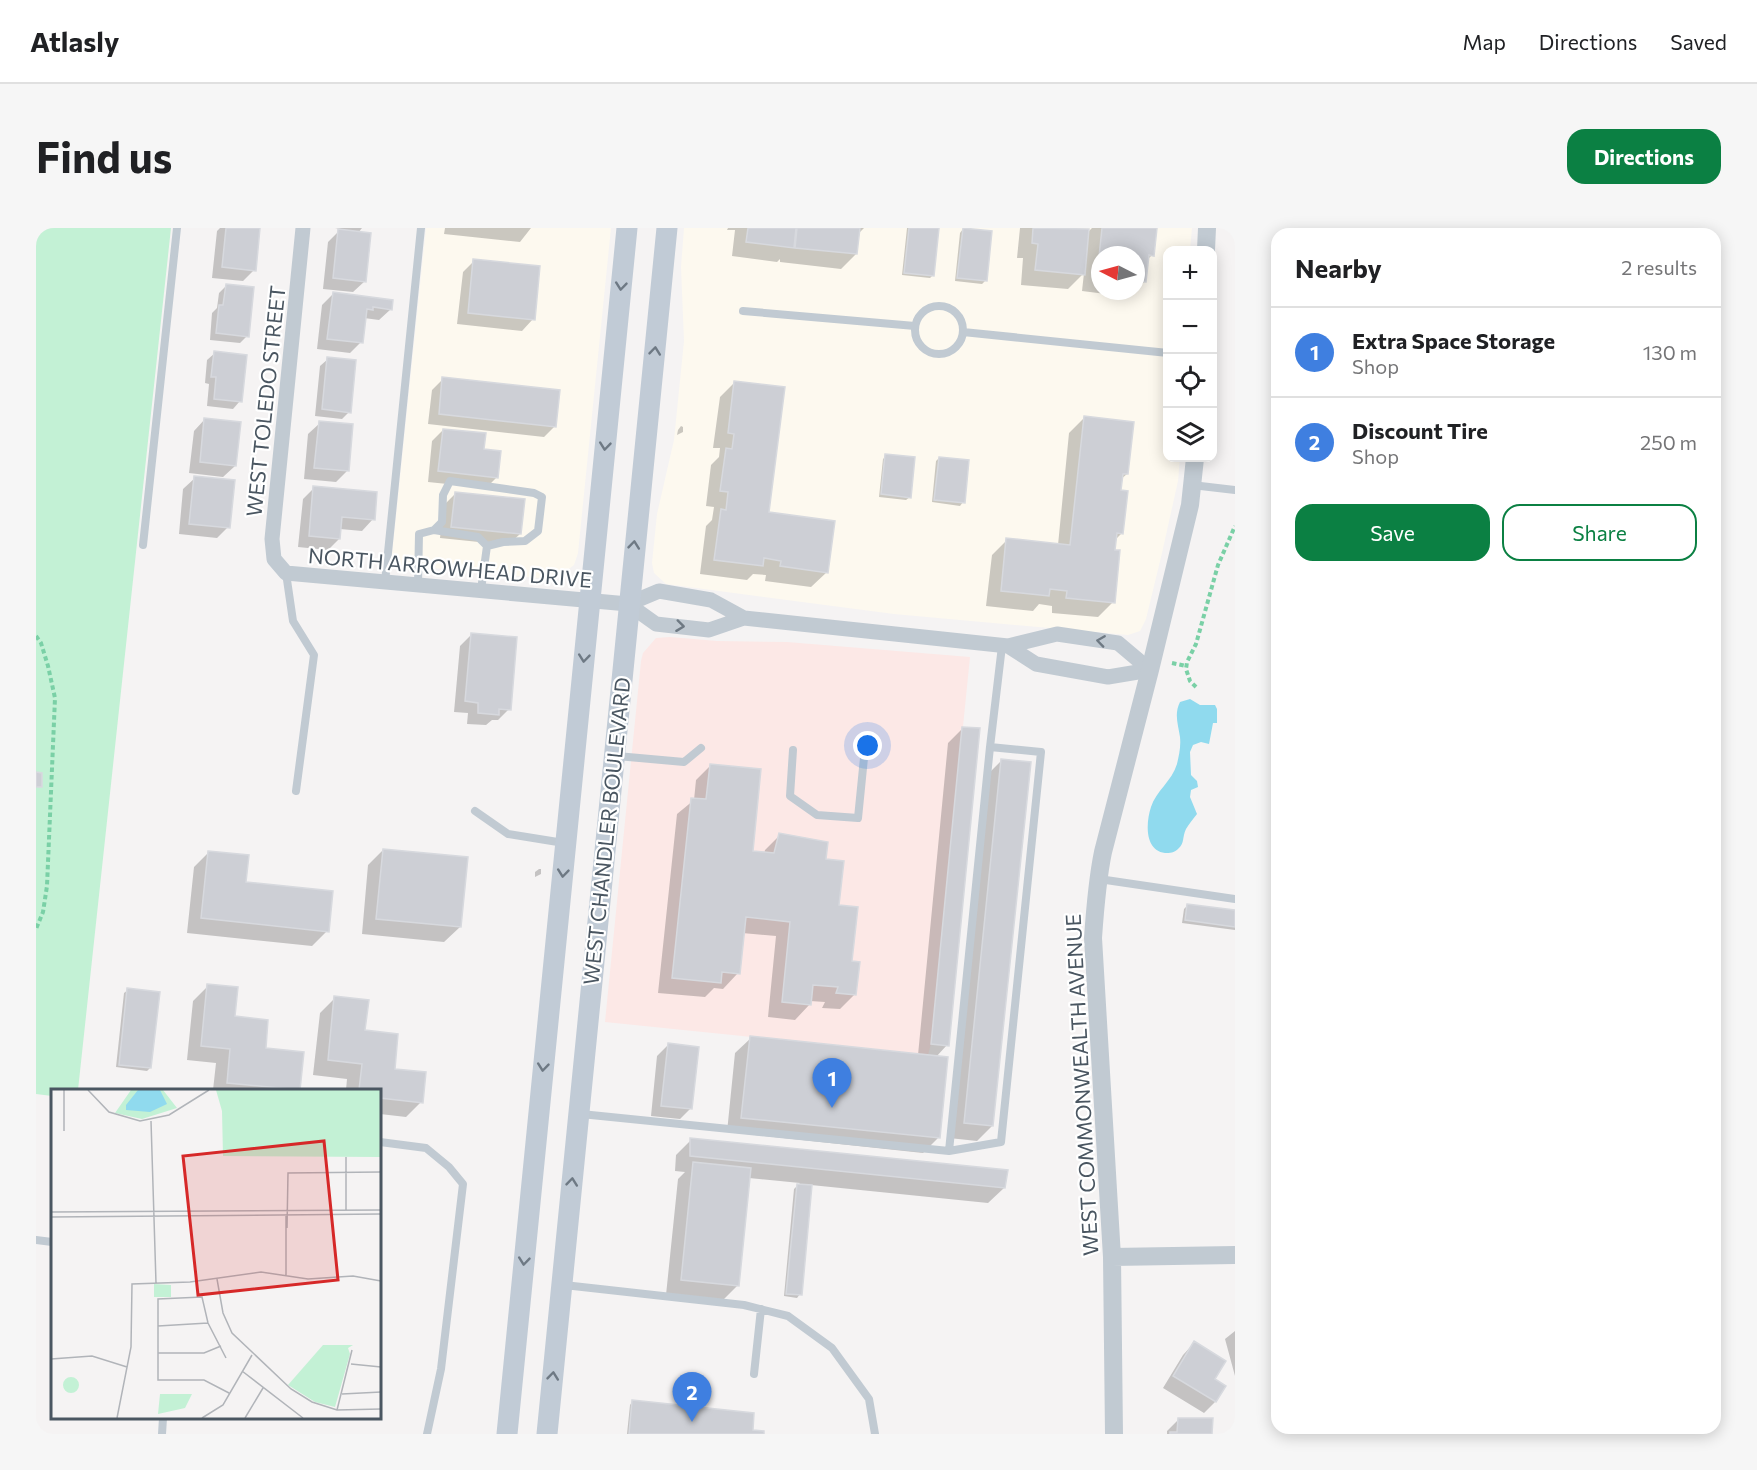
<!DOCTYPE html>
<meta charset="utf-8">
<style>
:root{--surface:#fff;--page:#f6f6f6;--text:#202124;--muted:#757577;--line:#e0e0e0;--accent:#0b8043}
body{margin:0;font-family:Commissioner,sans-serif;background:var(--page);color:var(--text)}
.controls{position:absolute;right:18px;top:18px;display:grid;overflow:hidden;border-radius:12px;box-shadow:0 3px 15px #0003}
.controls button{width:54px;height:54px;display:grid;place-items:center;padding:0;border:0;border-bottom:2px solid var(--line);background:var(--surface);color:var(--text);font:30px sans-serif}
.compass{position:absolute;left:1055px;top:18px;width:54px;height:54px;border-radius:50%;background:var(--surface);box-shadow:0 3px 15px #0003;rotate:276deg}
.you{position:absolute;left:832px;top:518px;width:21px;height:21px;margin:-15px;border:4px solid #fff;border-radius:50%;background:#1a73e8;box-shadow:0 0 0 9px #1a73e833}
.badge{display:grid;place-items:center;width:39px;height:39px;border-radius:50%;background:var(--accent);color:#fff;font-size:20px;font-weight:700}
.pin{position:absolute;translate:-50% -50px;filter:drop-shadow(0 2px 3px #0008)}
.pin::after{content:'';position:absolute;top:32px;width:21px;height:18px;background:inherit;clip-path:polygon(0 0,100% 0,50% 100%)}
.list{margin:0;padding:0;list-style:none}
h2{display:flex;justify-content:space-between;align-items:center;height:78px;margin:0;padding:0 24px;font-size:26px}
h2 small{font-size:20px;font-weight:400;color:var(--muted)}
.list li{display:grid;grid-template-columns:39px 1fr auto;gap:18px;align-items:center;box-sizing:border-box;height:90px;padding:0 24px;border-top:2px solid var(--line)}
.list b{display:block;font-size:22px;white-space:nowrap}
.list p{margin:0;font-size:20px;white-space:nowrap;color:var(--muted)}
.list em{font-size:20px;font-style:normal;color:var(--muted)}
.actions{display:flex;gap:12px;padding:18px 24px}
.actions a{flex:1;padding:14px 0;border:2px solid var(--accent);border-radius:18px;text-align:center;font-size:21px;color:var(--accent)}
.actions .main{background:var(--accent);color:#fff}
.icon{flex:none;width:33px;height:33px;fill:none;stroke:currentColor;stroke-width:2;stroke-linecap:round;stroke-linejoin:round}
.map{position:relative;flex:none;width:1199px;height:1206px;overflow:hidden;border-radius:18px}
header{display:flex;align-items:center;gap:36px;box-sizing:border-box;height:84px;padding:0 30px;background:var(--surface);border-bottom:2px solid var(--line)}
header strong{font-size:28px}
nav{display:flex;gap:33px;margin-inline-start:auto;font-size:21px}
.intro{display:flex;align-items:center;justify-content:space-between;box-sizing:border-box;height:144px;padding:0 36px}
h1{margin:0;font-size:42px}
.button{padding:15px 27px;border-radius:18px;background:var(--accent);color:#fff;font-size:21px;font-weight:700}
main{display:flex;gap:36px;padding:0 36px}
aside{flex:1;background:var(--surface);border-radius:18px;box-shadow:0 3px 15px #0003}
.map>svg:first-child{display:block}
.commercial{fill:#fdf9ef;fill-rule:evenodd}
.medical{fill:#fce8e6}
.green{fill:#c3f1d5}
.water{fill:#90daee}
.shadow{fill:#0003}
.building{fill:#cdcfd5;stroke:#d7d9de;stroke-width:1.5}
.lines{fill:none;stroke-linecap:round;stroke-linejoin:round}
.path{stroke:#7ad0a6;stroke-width:4;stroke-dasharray:4.5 3;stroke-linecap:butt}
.service{stroke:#c1cad2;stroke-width:8}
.minor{stroke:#c1cad2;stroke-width:15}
.tertiary{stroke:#c1cad2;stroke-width:18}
.secondary{stroke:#c1cbd6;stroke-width:21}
.oneway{stroke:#6e7984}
.oneway2{stroke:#6e7983}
.labels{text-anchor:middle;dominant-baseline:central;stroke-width:4.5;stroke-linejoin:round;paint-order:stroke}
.street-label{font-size:21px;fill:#4a5661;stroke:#fff}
.inset-road{fill:none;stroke:#b1b4b9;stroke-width:1.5}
.view{fill:#d62828;fill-opacity:0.15;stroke:#d62828;stroke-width:3}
.inset-edge{fill:none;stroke:#4a5661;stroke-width:3}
</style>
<header>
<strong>Atlasly</strong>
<nav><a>Map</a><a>Directions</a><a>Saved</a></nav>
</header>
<div class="intro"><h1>Find us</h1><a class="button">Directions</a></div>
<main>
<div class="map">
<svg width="1199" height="1206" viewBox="0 0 1199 1206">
<rect width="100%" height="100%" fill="#f5f3f3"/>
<path class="commercial" d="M 390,0 L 575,0 L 542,325 L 538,337 L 522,349 L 514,351 L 355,336 Z
M 648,0 L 1156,0 L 1154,22 L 1132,22 L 1132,230 L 1144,230 L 1142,253 L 1126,325 L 1110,391 L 1104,403 L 1092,407 L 858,386 L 630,356 L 618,345 L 616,335 L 621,286 L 638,212 L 648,113 L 645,39 ZM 1064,27 L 1100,27 L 1100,63 L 1064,63 Z"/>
<path class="medical" d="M 634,409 L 681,413 L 751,414 L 934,429 L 895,816 L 892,827 L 569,794 L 605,433 L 607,425 L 620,410 Z"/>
<path class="green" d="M 0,0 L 135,0 L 42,862 L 16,862 L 16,868 L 0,866 Z"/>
<path class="water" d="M 1154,471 L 1164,477 L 1179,477 L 1181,481 L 1181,495 L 1177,495 L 1173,516 L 1165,514 L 1157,517 L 1154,524 L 1155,547 L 1161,553 L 1162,559 L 1155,562 L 1154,569 L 1161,586 C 1157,591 1153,596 1150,601 C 1146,609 1149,615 1142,621 C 1138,625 1134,625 1129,625 C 1108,622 1110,594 1115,579 C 1120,563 1136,553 1141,536 C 1143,527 1145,519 1144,509 C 1142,496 1138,486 1144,474 Z"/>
<path class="shadow" d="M 184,0 L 223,0 L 218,42 L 207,53 L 176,50 L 181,3 Z
M 299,0 L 326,0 L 322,5 L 329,53 L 317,64 L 287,61 L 292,14 L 305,1 Z
M 409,0 L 495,0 L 484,14 L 408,6 Z
M 692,0 L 828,0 L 822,6 L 820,26 L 805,41 L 744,34 L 744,31 L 741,34 L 696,28 L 699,2 L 691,2 Z
M 871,0 L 902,0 L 897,47 L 894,50 L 866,47 Z
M 984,0 L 1037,0 L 1051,5 L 1056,0 L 1120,0 L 1116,27 L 1111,32 L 1109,53 L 1100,62 L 1100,27 L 1064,27 L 1064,63 L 1099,63 L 1094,69 L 1046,63 L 1048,45 L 1032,61 L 985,57 L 987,30 L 981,30 Z
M 927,1 L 949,53 L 946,56 L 919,53 L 924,5 Z
M 438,33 L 497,91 L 486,103 L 421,96 L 427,44 Z
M 190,58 L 211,108 L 204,115 L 174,112 L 176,85 L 181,80 L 183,65 Z
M 297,66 L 355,81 L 343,92 L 328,90 L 325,114 L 314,125 L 281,121 L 286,77 Z
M 179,125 L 204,173 L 197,181 L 171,178 L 173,156 L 169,155 L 171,132 Z
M 292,131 L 313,184 L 306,191 L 279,188 L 284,138 Z
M 407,151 L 519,198 L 508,209 L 392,196 L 396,162 Z
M 699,154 L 731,285 L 791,344 L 775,359 L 729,353 L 730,347 L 717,346 L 711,352 L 664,346 L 670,298 L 676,292 L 678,279 L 670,278 L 675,237 L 683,229 L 684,220 L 677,220 L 684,169 Z
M 1048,190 L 1091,246 L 1084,252 L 1086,305 L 1078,313 L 1077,374 L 1062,389 L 1016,385 L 1016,378 L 1003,376 L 997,383 L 950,378 L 956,327 L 971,312 L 1022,317 L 1033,205 Z
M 169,191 L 199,238 L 187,249 L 153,245 L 158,203 Z
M 284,195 L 311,243 L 300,254 L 268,251 L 272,206 Z
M 645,198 L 647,199 L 647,204 L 641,207 L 642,202 Z
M 407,202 L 461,249 L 450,260 L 392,254 L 396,213 Z
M 850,228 L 874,269 L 870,272 L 843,269 L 847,231 Z
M 903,230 L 927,274 L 924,278 L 896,274 L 900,233 Z
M 159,250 L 192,299 L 181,310 L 143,306 L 147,261 Z
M 278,260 L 337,291 L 326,303 L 304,301 L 303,311 L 292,322 L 262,319 L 267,271 Z
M 419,266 L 484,306 L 472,317 L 404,310 L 408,277 Z
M 436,406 L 473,481 L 462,492 L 456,492 L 450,497 L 431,496 L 432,485 L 418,484 L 424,418 Z
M 927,500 L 911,817 L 900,829 L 902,910 L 887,925 L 691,904 L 699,825 L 715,810 L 882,827 L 912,515 Z
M 965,533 L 956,898 L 941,913 L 913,910 L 950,548 Z
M 675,537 L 715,624 L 728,626 L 729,622 L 744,607 L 788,633 L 815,735 L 819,766 L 804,781 L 786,780 L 789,774 L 774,773 L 774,776 L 759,792 L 732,789 L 740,708 L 706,705 L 702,745 L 687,761 L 678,760 L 669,769 L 622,765 L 641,586 L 658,572 L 660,552 Z
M 347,622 L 424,699 L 408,714 L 326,706 L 332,637 Z
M 173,624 L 208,655 L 291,703 L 276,718 L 151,705 L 158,639 Z
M 503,641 L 505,641 L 505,646 L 499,649 L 499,644 Z
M 1152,677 L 1199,684 L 1199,702 L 1146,695 L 1148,681 Z
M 172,758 L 197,790 L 263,861 L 261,862 L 177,862 L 180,835 L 151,832 L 157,773 Z
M 92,762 L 114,840 L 111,843 L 80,839 L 88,765 Z
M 299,770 L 385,874 L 370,889 L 344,886 L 344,862 L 310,862 L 311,851 L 277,847 L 284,785 Z
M 632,817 L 655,880 L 644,891 L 615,888 L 621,828 Z
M 655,912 L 968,960 L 952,975 L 775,957 L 764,1066 L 761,1070 L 748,1068 L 758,961 L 764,955 L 713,950 L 702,1057 L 687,1072 L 630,1067 L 642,951 L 649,944 L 639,943 L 640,927 Z
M 1199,1097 L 1199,1148 L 1189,1111 L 1199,1103 Z
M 1158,1115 L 1177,1152 L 1188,1158 L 1179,1174 L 1168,1185 L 1127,1160 L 1147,1127 Z
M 597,1173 L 715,1204 L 727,1206 L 591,1206 L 594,1177 Z
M 1142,1192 L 1175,1206 L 1131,1206 L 1131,1203 Z"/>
<path class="building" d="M 190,0 L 224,0 L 220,43 L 186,39 Z
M 712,0 L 760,0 L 758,20 L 710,14 Z
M 761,0 L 824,0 L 821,26 L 759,20 Z
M 873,0 L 903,0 L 898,48 L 868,45 Z
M 927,0 L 956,3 L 951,53 L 921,50 Z
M 997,0 L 1053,1 L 1049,47 L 999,42 L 1002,16 L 996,15 Z
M 1066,0 L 1121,0 L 1118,28 L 1113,27 L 1110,54 L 1100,53 L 1100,27 L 1064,27 L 1064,49 L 1061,48 Z
M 302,1 L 335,5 L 330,54 L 297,50 Z
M 437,31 L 504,38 L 499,92 L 432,85 Z
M 190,56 L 218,59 L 213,109 L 180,105 L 183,77 L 187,77 Z
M 297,64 L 357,72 L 356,82 L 337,79 L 337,82 L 331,81 L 327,115 L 291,111 Z
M 178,123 L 211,127 L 206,174 L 178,171 L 180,149 L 175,149 Z
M 291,129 L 320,132 L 315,185 L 286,181 Z
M 406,149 L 524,162 L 520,199 L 403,186 Z
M 698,153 L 749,159 L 733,284 L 799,293 L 792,345 L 744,338 L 745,333 L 728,330 L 727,338 L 678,332 L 685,281 L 690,282 L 692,264 L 684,263 L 690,220 L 696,221 L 698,206 L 692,205 Z
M 1048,188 L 1098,194 L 1092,246 L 1087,246 L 1085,262 L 1092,263 L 1087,306 L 1081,305 L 1079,322 L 1084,322 L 1079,375 L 1030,370 L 1031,363 L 1014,361 L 1013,368 L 965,363 L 970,310 L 1034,317 Z
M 168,190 L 205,194 L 200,238 L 164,234 Z
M 283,193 L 317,196 L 313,243 L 278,240 Z
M 407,201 L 450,205 L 448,221 L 465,223 L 462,250 L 402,243 Z
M 849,226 L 879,229 L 875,270 L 845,266 Z
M 903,229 L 933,232 L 929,275 L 898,272 Z
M 158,248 L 199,252 L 194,300 L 153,296 Z
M 277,258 L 341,264 L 339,292 L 306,289 L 304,311 L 273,308 Z
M 419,264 L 489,271 L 485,306 L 415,299 Z
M 435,405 L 481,409 L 475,482 L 463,481 L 463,487 L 442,485 L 442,475 L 429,473 Z
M 926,499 L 944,500 L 913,818 L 895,816 Z
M 965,531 L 995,534 L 957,898 L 928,895 Z
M 674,536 L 725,541 L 717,623 L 738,625 L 743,605 L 792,614 L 790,631 L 808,633 L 803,677 L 822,679 L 816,733 L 824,734 L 820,767 L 800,765 L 802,759 L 777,757 L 775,777 L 746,774 L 754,694 L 710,689 L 704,746 L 686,744 L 685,755 L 636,750 L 655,570 L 670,571 Z
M 0,544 L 6,545 L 6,559 L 0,559 Z
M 347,621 L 432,629 L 425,699 L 340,691 Z
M 172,623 L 213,627 L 210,654 L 297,663 L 293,704 L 165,690 Z
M 1151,676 L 1199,682 L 1199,699 L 1149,692 Z
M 171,756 L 202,759 L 199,788 L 232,792 L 230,820 L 268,824 L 264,862 L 191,855 L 194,821 L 165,818 Z
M 91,760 L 124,764 L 115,840 L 83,837 Z
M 298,768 L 333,772 L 329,802 L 362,806 L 359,841 L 390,844 L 387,875 L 344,870 L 344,862 L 323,862 L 326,836 L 292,832 Z
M 714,808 L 912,829 L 904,910 L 705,890 Z
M 632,815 L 663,819 L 656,881 L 625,878 Z
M 654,910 L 972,942 L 969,960 L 654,928 Z
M 657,934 L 715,940 L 703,1058 L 645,1052 Z
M 761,956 L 776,957 L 766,1067 L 750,1066 Z
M 1158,1113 L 1190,1133 L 1179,1151 L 1190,1158 L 1180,1174 L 1137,1148 Z
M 596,1172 L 718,1185 L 717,1202 L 728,1203 L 728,1206 L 593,1206 Z
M 1142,1190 L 1177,1190 L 1176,1206 L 1134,1206 L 1134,1204 L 1141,1204 Z"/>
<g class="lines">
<path class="path" d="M 0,408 L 5,415 L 12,438 L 19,470 L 11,658 L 7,684 L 0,701
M 1136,435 L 1150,438
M 1160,459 L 1154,453 L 1150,441 L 1151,434 L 1160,416 L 1182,337 L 1199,298"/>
<path class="service" d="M879 102a24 24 0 1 1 48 0a24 24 0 1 1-48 0Z
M 707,83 L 879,98
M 927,104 L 1132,125
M 1156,257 L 1199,262
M 398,302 L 406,294 L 407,267 L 414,253 L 498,265 L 506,269 L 502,303 L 489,313 L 467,314 L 451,318 L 445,362
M 107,317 L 141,0
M 250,345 L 257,393 L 278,427 L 260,563
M 349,354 L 385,0
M 382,357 L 383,306 L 398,302 L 442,309 L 451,318
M 954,519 L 966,418
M 757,522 L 754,568 L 781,587 L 822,590 L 828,530
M 581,528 L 648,534 L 665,520
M 439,583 L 472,606 L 528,615
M 1063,651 L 1199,671
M 545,886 L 913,923 L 954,519 L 1005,524 L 965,914 L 913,923
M 344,914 L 390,920 L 413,939 L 427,956 L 405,1141 L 391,1206
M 0,1012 L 16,1014
M 528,1057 L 708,1077 L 752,1088 L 796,1120 L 833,1171 L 839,1206
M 718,1146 L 725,1081
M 126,1206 L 127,1190"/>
<path class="minor" d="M 267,0 L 236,311 L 238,331 L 250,345 L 592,376 L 623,363 L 675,372 L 708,390 L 972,418 L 1021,406 L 1082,415 L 1114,442
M 592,376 L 620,396 L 673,402 L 708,390
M 972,418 L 1000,436 L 1072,449 L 1114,442"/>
<path class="tertiary" d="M 1170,22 L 1171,0
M 1076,1029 L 1199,1027
M 1078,1206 L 1076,1029 L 1057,710 C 1059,681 1061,653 1067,624 L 1114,442 L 1154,277 L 1159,230"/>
<path class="secondary" d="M 471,1206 L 591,0
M 511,1206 L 631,0"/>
</g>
<defs><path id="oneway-chevron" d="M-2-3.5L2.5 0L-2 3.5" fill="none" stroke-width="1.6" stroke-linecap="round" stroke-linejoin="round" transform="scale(1.5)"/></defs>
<g class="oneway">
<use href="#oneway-chevron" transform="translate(585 58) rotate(96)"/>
<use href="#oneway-chevron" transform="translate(619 123) rotate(-84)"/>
<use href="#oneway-chevron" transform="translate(569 218) rotate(96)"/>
<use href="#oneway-chevron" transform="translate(598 317) rotate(-84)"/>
<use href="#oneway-chevron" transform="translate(548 430) rotate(96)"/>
<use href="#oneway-chevron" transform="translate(527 645) rotate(96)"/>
<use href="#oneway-chevron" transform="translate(507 839) rotate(96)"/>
<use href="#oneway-chevron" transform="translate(536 954) rotate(-84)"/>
<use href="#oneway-chevron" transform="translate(488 1033) rotate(96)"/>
<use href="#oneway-chevron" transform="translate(517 1148) rotate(-84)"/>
</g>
<g class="oneway2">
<use href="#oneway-chevron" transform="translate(644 398) rotate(7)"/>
<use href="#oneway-chevron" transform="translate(1065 413) rotate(-172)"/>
</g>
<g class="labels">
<g class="street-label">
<text transform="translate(229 173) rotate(-84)">WEST TOLEDO STREET</text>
<text transform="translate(414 339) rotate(5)">NORTH ARROWHEAD DRIVE</text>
<text transform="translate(570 603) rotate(-84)">WEST CHANDLER BOULEVARD</text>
<text transform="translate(1045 857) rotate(-93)">WEST COMMONWEALTH AVENUE</text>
</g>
</g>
<g transform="translate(15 861)">
<rect width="330" height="330" fill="#f5f3f3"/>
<path d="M 80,1 L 112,1 L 126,19 L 91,30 L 64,24 ZM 165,1 L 330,1 L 330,68 L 172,67 L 171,22 ZM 103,195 L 120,196 L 120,208 L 103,208 ZM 272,256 L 302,256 L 297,259 L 299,265 L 284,318 L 264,313 L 237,296 ZM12 296a8 8 0 1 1 16 0a8 8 0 1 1-16 0ZM 109,305 L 141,305 L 134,319 L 107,325 Z" fill="#c3f1d5"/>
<path d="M 87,1 L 109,1 L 116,15 L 99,23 L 75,21 L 75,16 Z" fill="#90daee"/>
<path class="inset-road" d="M 13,1 L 13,42M 37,1 L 58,23 L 89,32 L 118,26 L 158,1M 100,32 L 105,194M 295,68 L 295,121M 0,123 L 330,121M 0,128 L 330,125M 236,139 L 237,84 L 330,83M 235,187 L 235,127M 166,190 L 172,224 L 181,244 L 240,300 L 261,313 L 286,321 L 330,320M 107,237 L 157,234M 107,264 L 153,264 L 170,257M 175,269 L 157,234 L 151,208 L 107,210 L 107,291 L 153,291 L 178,304M 0,270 L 41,267 L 76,278M 300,275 L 330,278M 191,282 L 252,329M 291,305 L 330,303M 286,321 L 301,261M 66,329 L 80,258 L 81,195 L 139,193 L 210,183 L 257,190 L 302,187 L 330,192M 151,329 L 172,316 L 201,266M 194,329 L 212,299"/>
<path class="view" d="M 273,52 L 287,191 L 147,206 L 132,67 Z"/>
<rect width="330" height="330" class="inset-edge"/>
</g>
</svg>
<div class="controls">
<button>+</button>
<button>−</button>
<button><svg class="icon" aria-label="locate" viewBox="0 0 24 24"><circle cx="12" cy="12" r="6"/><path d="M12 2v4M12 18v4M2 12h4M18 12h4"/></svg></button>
<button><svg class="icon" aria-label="layers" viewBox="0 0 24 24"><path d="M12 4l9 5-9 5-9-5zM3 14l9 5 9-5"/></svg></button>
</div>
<svg class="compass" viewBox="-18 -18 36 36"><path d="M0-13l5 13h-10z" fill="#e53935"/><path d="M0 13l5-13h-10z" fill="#757577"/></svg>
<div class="you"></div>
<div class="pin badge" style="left:796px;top:880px;background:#3f7fe0">1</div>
<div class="pin badge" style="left:656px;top:1194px;background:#3f7fe0">2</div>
</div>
<aside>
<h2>Nearby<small>2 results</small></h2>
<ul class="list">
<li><span class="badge" style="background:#3f7fe0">1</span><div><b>Extra Space Storage</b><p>Shop</p></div><em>130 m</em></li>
<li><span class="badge" style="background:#3f7fe0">2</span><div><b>Discount Tire</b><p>Shop</p></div><em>250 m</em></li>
</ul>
<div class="actions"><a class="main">Save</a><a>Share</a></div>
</aside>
</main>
